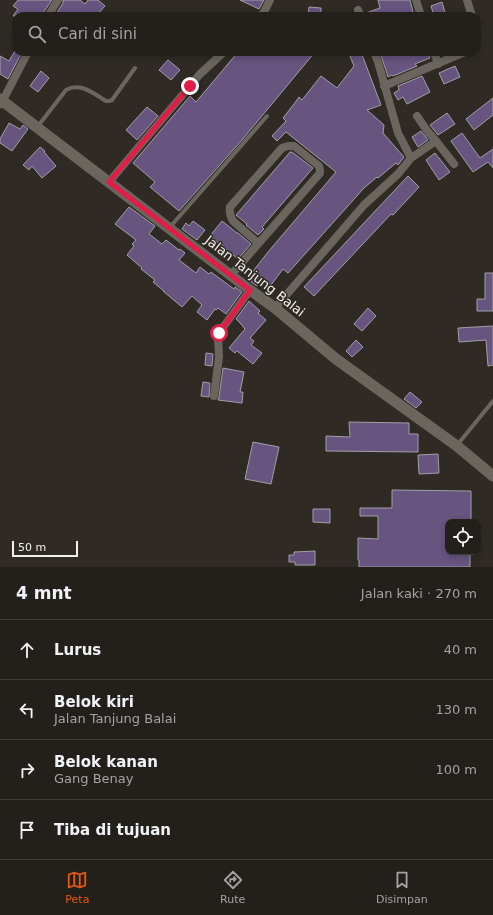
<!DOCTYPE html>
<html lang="id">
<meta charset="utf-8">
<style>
:root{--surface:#23201b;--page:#2f2d28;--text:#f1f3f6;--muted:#a3a3a3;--line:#403e3a;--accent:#ea580c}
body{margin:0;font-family:"DejaVu Sans",sans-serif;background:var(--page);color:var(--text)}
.controls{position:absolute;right:12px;bottom:12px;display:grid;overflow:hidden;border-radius:8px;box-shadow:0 2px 6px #0003}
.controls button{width:36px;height:36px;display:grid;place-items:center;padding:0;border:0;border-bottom:1px solid var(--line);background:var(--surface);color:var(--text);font:20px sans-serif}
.scale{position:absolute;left:12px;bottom:10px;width:66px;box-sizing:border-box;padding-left:4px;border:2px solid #f3f0ec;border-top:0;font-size:11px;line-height:14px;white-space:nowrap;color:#f3f0ec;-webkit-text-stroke:3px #2f2b24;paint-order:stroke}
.stop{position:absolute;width:12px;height:12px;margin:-9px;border:3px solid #e11d48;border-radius:50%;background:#fff}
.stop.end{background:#e11d48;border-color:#fff;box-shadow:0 1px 4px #0008}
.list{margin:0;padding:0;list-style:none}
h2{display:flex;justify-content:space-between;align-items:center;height:52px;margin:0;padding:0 16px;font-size:17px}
h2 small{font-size:13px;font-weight:400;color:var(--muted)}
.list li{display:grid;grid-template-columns:26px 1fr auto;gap:12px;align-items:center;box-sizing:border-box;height:60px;padding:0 16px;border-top:1px solid var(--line)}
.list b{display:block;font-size:15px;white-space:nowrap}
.list p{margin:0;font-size:13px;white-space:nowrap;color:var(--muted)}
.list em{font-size:13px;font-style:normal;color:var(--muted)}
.icon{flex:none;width:22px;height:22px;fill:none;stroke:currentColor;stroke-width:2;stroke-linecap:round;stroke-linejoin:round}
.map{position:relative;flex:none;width:493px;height:567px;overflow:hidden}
.search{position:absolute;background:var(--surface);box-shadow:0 2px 6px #0003;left:12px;right:12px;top:12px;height:44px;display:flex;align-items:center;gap:10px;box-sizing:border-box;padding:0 14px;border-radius:12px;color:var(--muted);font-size:15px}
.sheet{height:292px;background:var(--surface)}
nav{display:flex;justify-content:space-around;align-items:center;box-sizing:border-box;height:56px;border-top:1px solid var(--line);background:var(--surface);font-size:11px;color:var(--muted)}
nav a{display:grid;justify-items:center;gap:2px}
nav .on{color:var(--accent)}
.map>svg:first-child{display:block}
.building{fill:#67547f;stroke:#a29fa8}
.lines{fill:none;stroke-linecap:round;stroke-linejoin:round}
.service{stroke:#6a665e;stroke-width:4}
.minor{stroke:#6a665e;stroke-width:8}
.tertiary{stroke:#6a665e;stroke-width:11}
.route{stroke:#e11d48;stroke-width:5}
.labels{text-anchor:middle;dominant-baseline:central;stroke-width:3;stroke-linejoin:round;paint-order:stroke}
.street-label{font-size:13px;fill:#f3f0ec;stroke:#2f2b24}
</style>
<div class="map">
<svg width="493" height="567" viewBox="0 0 493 567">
<rect width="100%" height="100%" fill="#2f2b24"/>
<path class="building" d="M 18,0 L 52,0 L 43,13 L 43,16 L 13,16 L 18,9 L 13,6 Z
M 63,0 L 80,0 L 85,4 L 88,0 L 98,0 L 105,6 L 96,16 L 58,16 L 56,14 L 63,3 Z
M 240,0 L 264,0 L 259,9 Z
M 378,0 L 410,0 L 413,12 L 400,16 L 366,16 L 366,13 L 380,8 Z
M 442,2 L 446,16 L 434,16 L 431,6 Z
M 309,7 L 321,8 L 321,16 L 308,16 Z
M 15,51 L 16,52 L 21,54 L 8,79 L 0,74 L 0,56 L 9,61 Z
M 238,52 L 315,52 L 242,140 L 179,211 L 150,187 L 155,182 L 133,163 L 190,96 L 196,102 Z
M 361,52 L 381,105 L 367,110 L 384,125 L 383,133 L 404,157 L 398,165 L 396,163 L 378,178 L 377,177 L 364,188 L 288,273 L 283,269 L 271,285 L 266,281 L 262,286 L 258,284 L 257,286 L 247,279 L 268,252 L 336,172 L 286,132 L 277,141 L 272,136 L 286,121 L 283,118 L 294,104 L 299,97 L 302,100 L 321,76 L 337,88 L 354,66 L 350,56 Z
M 380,52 L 427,52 L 430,58 L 415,64 L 417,66 L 393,76 L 392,75 L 388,77 Z
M 168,60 L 180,70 L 171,80 L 159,70 Z
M 455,66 L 460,77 L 444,84 L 439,73 Z
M 41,71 L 49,78 L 38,92 L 30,86 Z
M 422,76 L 430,92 L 407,104 L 403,97 L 398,100 L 394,93 L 399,90 L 398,86 Z
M 493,98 L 493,115 L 474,130 L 466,119 Z
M 147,107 L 158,116 L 137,140 L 126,130 Z
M 447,113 L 455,124 L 438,135 L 430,125 Z
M 9,123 L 20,129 L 23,125 L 28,129 L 12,151 L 0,143 L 0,139 Z
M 421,131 L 428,140 L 418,147 L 412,137 Z
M 462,133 L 480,158 L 493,149 L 493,168 L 488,162 L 473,172 L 451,141 Z
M 40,147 L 45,151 L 44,152 L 56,166 L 42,178 L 32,166 L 29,170 L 23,165 Z
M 290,152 L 292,152 L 313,168 L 262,227 L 264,229 L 258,235 L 246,225 L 247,224 L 236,215 Z
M 435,153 L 450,172 L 439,180 L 426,160 Z
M 408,176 L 419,187 L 393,215 L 391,214 L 314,296 L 304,287 Z
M 129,207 L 155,226 L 149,234 L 162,244 L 166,240 L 179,250 L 180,249 L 185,253 L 179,260 L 196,273 L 200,267 L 209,274 L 211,272 L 234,289 L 235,287 L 242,292 L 226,314 L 218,308 L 216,310 L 215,309 L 207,320 L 197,312 L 202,305 L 192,296 L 182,307 L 163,291 L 164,291 L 153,282 L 155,280 L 141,269 L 142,268 L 127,255 L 134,246 L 132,244 L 136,240 L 115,224 Z
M 193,221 L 205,230 L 197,240 L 182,229 L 186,223 L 189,226 Z
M 222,221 L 237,233 L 238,233 L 251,244 L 238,259 L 210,236 Z
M 485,273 L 493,273 L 493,311 L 477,311 L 477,299 L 485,299 Z
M 249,301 L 260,311 L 258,313 L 266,320 L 250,338 L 254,341 L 251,345 L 262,353 L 253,364 L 237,351 L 235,353 L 229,348 L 245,329 L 241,324 L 236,319 Z
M 368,308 L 376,316 L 362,331 L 354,324 Z
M 493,326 L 493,365 L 488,366 L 486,340 L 459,342 L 458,328 Z
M 356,340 L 363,347 L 352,357 L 346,351 Z
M 206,353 L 213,354 L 212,366 L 205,365 Z
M 223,368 L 244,372 L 240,392 L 243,392 L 242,403 L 218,400 L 219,397 Z
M 203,382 L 210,383 L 209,397 L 201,396 Z
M 410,392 L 422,402 L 416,408 L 404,399 Z
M 349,422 L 409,423 L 409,434 L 418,434 L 418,452 L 326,451 L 326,436 L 350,437 Z
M 253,442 L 279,447 L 271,484 L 245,479 Z
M 438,454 L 439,473 L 419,474 L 418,455 Z
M 392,490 L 471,491 L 471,522 L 448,522 L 448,552 L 470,552 L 470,567 L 359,567 L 359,560 L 358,560 L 358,538 L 378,539 L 378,516 L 360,516 L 360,508 L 392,508 Z
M 313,509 L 330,509 L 330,523 L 313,522 Z
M 315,551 L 315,565 L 295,565 L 295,562 L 289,562 L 289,555 L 294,555 L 294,552 Z"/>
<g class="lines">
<path class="service" d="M 38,126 L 66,90 C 80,82 93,93 106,101 L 109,101 L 112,100 L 135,68
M 170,227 L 267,116
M 458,444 L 493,401"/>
<path class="minor" d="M 416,0 L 421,16
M 467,0 L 472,16
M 358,10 L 361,16
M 48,16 L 58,0
M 260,16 L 264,12 L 270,0
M 434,52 L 438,64
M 384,86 L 465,52
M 1,104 L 28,52
M 436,141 L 454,164
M 411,158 L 436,141 L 428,132 L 417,116
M 109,182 L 190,86 L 200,74 L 224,52
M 231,275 L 320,173 L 320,170 L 319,166 L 294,146 L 288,146 L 282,148 L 230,207 C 229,213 230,216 233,221 L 258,243
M 275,308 L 364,205 L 398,174 L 411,158 L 398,133 L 378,62 L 374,52
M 214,396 L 219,357 L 218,335 L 219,333 L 250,290"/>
<path class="tertiary" d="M 0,99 L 250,290 L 275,308 L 336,359 L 457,446 L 493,476"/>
</g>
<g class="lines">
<path class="route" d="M 190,86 L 109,182 L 250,290 L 219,333"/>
</g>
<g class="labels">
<g class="street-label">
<text transform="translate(255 276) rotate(38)">Jalan Tanjung Balai</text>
</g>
</g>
</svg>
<div class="controls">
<button><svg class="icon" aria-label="locate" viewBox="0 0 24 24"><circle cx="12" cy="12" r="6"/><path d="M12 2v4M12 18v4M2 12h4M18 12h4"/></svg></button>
</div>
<div class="scale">50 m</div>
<div class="stop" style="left:219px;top:333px"></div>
<div class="stop end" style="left:190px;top:86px"></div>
<div class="search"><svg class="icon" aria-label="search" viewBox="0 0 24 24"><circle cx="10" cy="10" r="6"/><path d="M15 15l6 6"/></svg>Cari di sini</div>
</div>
<section class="sheet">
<h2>4 mnt<small>Jalan kaki · 270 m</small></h2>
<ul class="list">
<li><svg class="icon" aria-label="ahead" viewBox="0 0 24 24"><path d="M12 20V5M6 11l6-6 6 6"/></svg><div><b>Lurus</b></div><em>40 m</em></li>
<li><svg class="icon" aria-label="left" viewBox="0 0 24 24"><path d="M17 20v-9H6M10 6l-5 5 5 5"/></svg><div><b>Belok kiri</b><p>Jalan Tanjung Balai</p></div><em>130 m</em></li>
<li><svg class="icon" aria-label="right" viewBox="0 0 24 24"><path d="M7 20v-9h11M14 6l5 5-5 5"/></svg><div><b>Belok kanan</b><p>Gang Benay</p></div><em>100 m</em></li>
<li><svg class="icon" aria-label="arrive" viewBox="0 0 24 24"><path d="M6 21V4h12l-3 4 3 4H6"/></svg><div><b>Tiba di tujuan</b></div></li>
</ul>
</section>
<nav>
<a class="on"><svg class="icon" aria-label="map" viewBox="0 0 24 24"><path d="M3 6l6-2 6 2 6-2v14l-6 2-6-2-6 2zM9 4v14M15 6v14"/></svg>Peta</a>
<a><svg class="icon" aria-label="directions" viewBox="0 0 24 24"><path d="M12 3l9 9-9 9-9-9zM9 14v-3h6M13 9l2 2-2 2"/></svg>Rute</a>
<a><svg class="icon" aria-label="saved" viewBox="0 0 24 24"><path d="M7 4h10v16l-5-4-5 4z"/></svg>Disimpan</a>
</nav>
